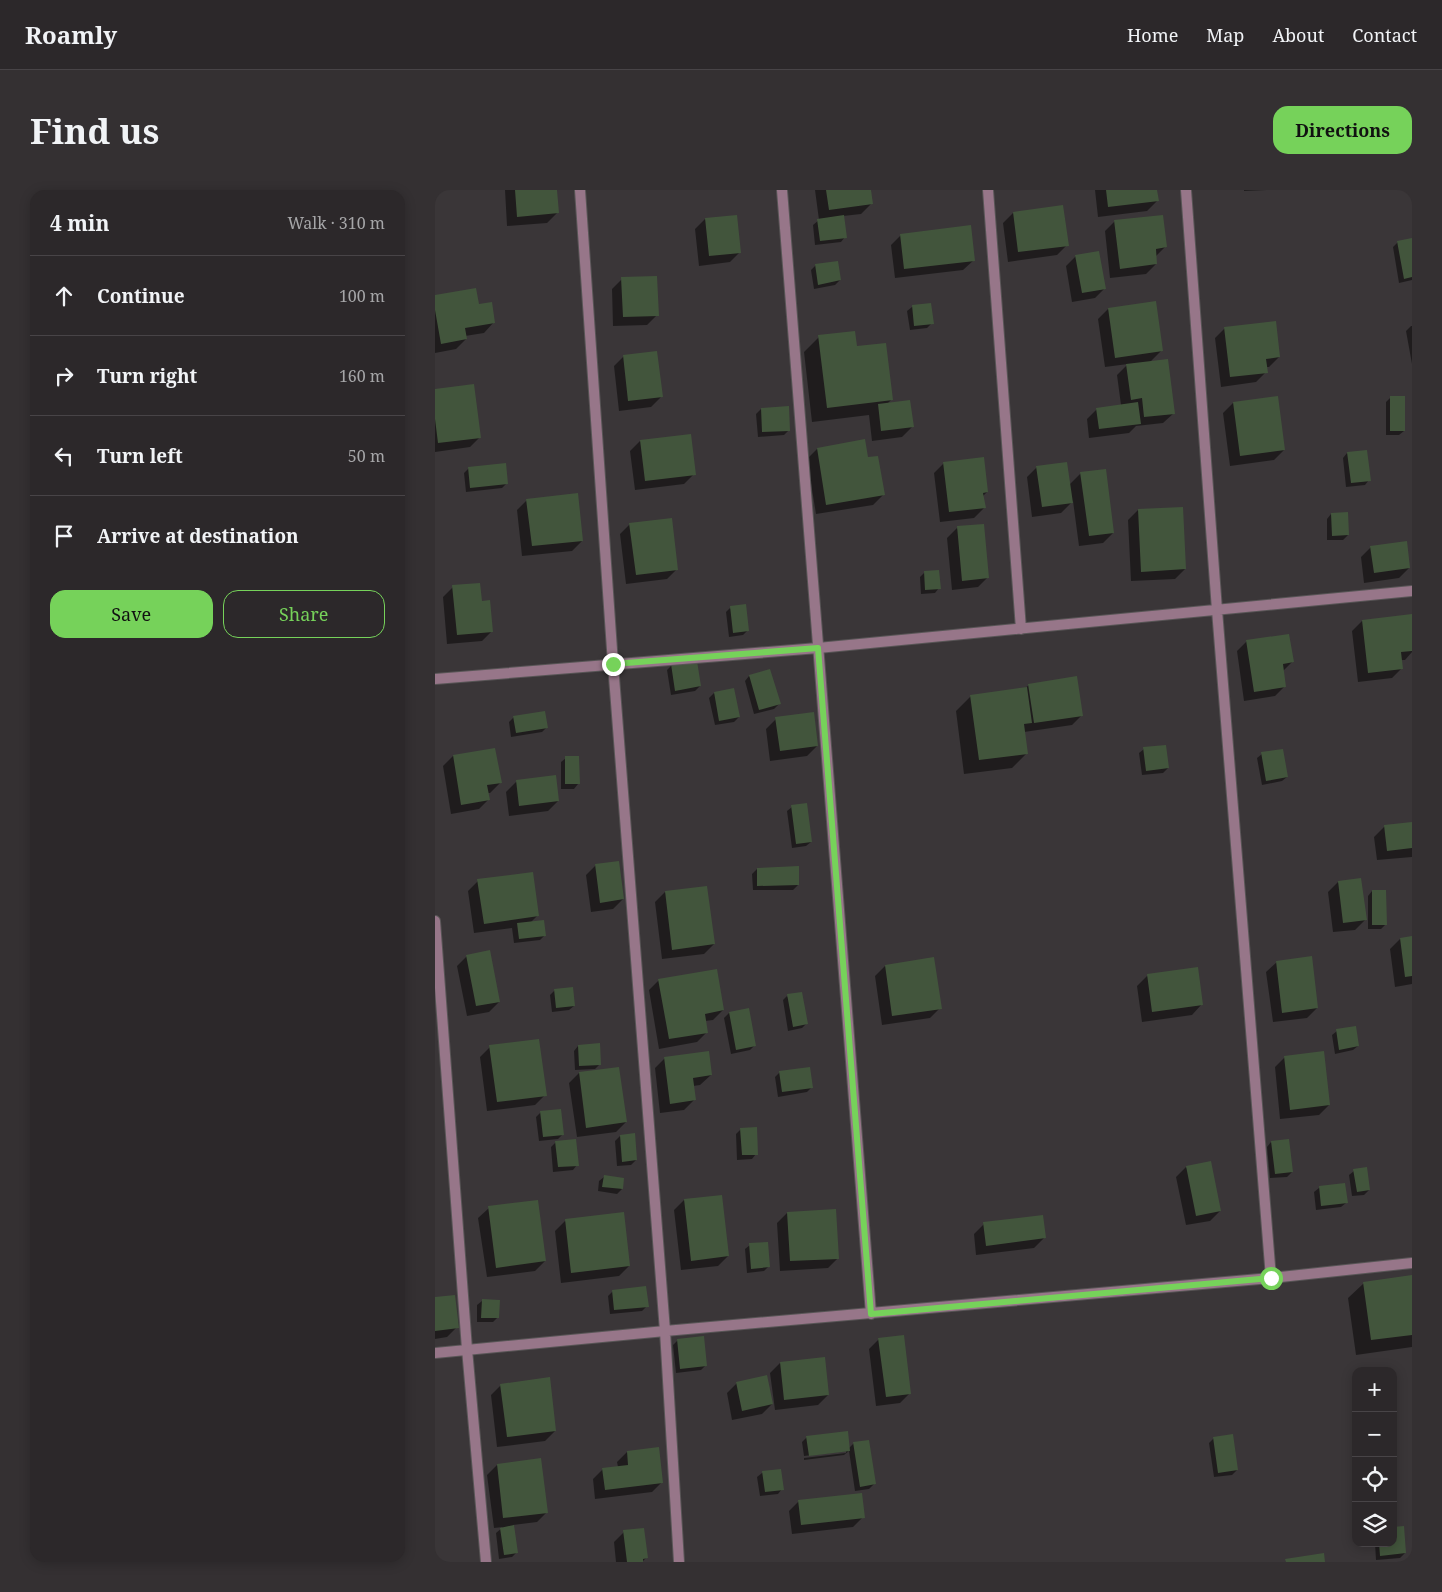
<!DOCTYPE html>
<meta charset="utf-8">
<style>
:root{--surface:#2c282a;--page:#343032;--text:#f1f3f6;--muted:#a6a6a8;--line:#484447;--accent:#76d25a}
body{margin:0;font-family:"Noto Serif",serif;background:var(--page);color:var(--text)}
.controls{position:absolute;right:15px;bottom:15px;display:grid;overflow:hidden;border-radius:10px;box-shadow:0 2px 12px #0003}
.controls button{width:45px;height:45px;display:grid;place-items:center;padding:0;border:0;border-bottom:1px solid var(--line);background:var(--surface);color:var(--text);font:25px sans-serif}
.stop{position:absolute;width:15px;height:15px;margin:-11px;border:4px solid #76d25a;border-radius:50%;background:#fff}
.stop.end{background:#76d25a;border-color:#fff;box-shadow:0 1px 5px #0008}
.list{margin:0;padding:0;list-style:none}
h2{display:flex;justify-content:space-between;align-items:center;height:65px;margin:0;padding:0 20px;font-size:21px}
h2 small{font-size:16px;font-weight:400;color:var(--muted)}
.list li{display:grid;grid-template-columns:32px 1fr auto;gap:15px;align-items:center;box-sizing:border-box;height:80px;padding:0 20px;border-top:1px solid var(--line)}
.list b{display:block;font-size:19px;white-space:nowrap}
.list em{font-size:16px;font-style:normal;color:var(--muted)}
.actions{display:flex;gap:10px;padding:15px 20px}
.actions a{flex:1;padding:11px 0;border:1px solid var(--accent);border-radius:15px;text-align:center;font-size:18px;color:var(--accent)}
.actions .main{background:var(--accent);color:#111}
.icon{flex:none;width:28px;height:28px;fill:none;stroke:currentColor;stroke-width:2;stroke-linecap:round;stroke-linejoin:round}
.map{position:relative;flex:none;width:977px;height:1372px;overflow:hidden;border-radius:15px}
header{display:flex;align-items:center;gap:30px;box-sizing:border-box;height:70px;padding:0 25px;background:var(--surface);border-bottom:1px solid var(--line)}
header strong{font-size:24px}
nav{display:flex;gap:28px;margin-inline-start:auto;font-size:18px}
.intro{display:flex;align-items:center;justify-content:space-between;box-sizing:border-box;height:120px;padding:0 30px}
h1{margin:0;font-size:35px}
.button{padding:12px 22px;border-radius:15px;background:var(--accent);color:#111;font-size:18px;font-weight:700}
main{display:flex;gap:30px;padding:0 30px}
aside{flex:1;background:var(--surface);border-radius:15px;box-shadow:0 2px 12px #0003}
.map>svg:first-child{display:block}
.shadow{fill:#0007}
.building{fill:#42553c}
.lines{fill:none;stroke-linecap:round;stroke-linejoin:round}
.street-casing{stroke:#585556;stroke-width:12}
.street{stroke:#977689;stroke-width:10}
.route{stroke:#76d25a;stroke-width:6}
</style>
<header>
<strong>Roamly</strong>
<nav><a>Home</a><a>Map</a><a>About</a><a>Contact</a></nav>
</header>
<div class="intro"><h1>Find us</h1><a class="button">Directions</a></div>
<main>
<aside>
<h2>4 min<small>Walk · 310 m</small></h2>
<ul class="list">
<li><svg class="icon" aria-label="ahead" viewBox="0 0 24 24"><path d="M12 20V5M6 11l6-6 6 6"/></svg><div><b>Continue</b></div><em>100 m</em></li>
<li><svg class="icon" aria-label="right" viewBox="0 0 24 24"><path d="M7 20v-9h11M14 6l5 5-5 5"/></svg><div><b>Turn right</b></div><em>160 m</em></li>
<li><svg class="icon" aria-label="left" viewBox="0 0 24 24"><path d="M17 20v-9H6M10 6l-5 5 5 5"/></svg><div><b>Turn left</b></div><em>50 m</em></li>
<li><svg class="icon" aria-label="arrive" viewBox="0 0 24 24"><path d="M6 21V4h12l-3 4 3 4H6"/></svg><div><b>Arrive at destination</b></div></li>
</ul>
<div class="actions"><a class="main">Save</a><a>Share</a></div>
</aside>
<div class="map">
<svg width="977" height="1372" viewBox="0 0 977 1372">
<rect width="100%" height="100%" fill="#3a3638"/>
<path class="shadow" d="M 70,0 L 121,0 L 122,23 L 112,33 L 72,36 Z
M 380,0 L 435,0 L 436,14 L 426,24 L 408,26 L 410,47 L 406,52 L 380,55 L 378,35 L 384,30 Z
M 660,0 L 721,0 L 722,11 L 712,21 L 663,27 Z
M 809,0 L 832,0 L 809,1 Z
M 578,23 L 632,55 L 622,65 L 573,72 L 568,33 Z
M 270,29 L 305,62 L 295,72 L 264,76 L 260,39 Z
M 680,31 L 730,57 L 720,67 L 721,74 L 711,84 L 675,88 L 670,41 Z
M 466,45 L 539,70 L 528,80 L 460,88 L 456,55 Z
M 977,50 L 977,90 L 964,93 L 958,57 L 963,52 Z
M 641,66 L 670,98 L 660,108 L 637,112 L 631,76 Z
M 381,75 L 405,90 L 400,95 L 379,99 L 376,80 Z
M 187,89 L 222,125 L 212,135 L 178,136 L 177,99 Z
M 0,106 L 43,116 L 59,132 L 49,143 L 30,146 L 31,149 L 21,159 L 0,163 Z
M 495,115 L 497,133 L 492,138 L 475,140 L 472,121 L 477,117 Z
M 673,119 L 727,160 L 715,172 L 739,223 L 728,233 L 701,236 L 694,243 L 654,248 L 652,229 L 662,219 L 686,215 L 682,185 L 693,174 L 670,177 L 663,129 Z
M 976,136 L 977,136 L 977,174 L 971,141 Z
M 790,138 L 844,167 L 834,177 L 831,177 L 831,182 L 821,192 L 786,197 L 780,148 Z
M 384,147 L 421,157 L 457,209 L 452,214 L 477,237 L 467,247 L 437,251 L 434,225 L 377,232 L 369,162 Z
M 189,166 L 226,207 L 216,217 L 184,221 L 179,176 Z
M 0,200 L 45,247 L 35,257 L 0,262 Z
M 842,207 L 849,260 L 839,270 L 795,276 L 788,223 L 798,213 Z
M 956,207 L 969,241 L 964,245 L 951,245 L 951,212 Z
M 326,219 L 354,240 L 349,245 L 323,247 L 321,224 Z
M 205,251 L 259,284 L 249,294 L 200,300 L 195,261 Z
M 382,259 L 432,269 L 448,305 L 438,315 L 381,324 L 372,269 Z
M 912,263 L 934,290 L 930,295 L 911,297 L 908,268 Z
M 509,273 L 552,302 L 548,306 L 549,318 L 539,328 L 505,332 L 499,283 Z
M 602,277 L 634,295 L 646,283 L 678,343 L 668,353 L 644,356 L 638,311 L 626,323 L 597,327 L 592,287 Z
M 34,278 L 72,293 L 67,298 L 31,302 L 29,283 Z
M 92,310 L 147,351 L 137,361 L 87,366 L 82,320 Z
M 703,320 L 750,379 L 740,389 L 696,391 L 693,330 Z
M 896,324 L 913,345 L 908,350 L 892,350 L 892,329 Z
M 195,334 L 242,379 L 232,389 L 191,394 L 185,344 Z
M 522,338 L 553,387 L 543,397 L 517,400 L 512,348 Z
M 936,357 L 974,378 L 964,388 L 929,393 L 926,367 Z
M 490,382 L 504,398 L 500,403 L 486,404 L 485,387 Z
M 18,397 L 46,412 L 57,441 L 47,451 L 12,454 L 8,407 Z
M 295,418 L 313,440 L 308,445 L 294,447 L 291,422 Z
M 927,431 L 977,435 L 977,462 L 970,470 L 966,470 L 967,478 L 957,488 L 923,492 L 917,441 Z
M 812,451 L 858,471 L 848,481 L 850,496 L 840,506 L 809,511 L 802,461 Z
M 237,475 L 265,496 L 260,501 L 236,505 L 232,480 Z
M 314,486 L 344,514 L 339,519 L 319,524 L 310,491 Z
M 594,495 L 647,525 L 637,535 L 589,542 L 592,563 L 577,578 L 529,584 L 521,521 L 536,506 L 589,499 Z
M 279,503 L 304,527 L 299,532 L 280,535 L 274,508 Z
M 79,527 L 112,537 L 107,542 L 76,547 L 74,532 Z
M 341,529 L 382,556 L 372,566 L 335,571 L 331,539 Z
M 59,559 L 65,593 L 55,603 L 52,603 L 54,609 L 44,619 L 16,624 L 8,576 L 18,566 Z
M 709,559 L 733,578 L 728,583 L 707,585 L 704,563 Z
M 827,564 L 852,587 L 847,591 L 827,595 L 822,568 Z
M 131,568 L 143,594 L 139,599 L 126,599 L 126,572 Z
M 81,592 L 123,611 L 113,621 L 74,626 L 71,602 Z
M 357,617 L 376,652 L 371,656 L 357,658 L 352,621 Z
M 977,634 L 977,667 L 942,670 L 939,647 L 949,637 Z
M 161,675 L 188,709 L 178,719 L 156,722 L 151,685 Z
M 322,679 L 363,695 L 358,700 L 318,700 L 317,684 Z
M 43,691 L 102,726 L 96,732 L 110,745 L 105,750 L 79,753 L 77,738 L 39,743 L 33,701 Z
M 903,692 L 930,730 L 920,740 L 898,742 L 893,702 Z
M 937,701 L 951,734 L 946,739 L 933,739 L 933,706 Z
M 230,702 L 279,754 L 269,764 L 227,769 L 220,712 Z
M 977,747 L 977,794 L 960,797 L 955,759 L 965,749 Z
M 32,766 L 64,812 L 54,822 L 32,826 L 22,776 Z
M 842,772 L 882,818 L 872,828 L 838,832 L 831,782 Z
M 450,776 L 505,818 L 495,828 L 447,835 L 440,786 Z
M 712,786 L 767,814 L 757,825 L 707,832 L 702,796 Z
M 224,790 L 288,820 L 278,830 L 270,831 L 272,842 L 262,852 L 224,859 L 214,800 Z
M 120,800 L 139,816 L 134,820 L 117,822 L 115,805 Z
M 352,806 L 372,833 L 367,838 L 353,841 L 348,810 Z
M 313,820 L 320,855 L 315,860 L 296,864 L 289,828 L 294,823 Z
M 902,841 L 923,856 L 918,860 L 900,864 L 897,845 Z
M 143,856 L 165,874 L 160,879 L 140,880 L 139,861 Z
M 55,857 L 110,905 L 100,915 L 52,921 L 45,867 Z
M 850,867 L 894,915 L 884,925 L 845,929 L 840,877 Z
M 230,868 L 276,885 L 265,895 L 258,896 L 259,910 L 249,920 L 225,923 L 220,878 Z
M 183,878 L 191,932 L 181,942 L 142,947 L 134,893 L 144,883 Z
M 345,882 L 376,898 L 372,902 L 343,907 L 340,887 Z
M 106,922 L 128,944 L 123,949 L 104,951 L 101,927 Z
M 306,939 L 321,964 L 317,969 L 302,970 L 301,944 Z
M 185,946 L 201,970 L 196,975 L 182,976 L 180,951 Z
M 121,952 L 142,975 L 138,980 L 118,982 L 116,957 Z
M 836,952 L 857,982 L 852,987 L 835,988 L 832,957 Z
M 751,977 L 785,1021 L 775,1031 L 751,1035 L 741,987 Z
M 919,981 L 934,1000 L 929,1005 L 917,1006 L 914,985 Z
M 169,987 L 187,999 L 182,1004 L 163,1001 L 164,991 Z
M 909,994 L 911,1013 L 906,1017 L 881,1020 L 879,1002 L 884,998 Z
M 249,1010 L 293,1066 L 283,1076 L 246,1080 L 239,1020 Z
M 54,1018 L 110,1071 L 100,1081 L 52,1087 L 43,1028 Z
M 352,1023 L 403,1068 L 393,1078 L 345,1081 L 342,1033 Z
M 130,1031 L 194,1076 L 184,1086 L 126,1093 L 120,1041 Z
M 549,1034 L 609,1048 L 599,1058 L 541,1065 L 539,1044 Z
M 315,1055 L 334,1076 L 329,1081 L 312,1083 L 310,1059 Z
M 977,1087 L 977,1157 L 921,1165 L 913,1108 L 928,1094 Z
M 178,1101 L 212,1116 L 207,1121 L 175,1124 L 173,1106 Z
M 0,1109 L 22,1137 L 12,1147 L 0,1149 Z
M 47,1111 L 63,1127 L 58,1132 L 42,1132 L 42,1115 Z
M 444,1149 L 475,1203 L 465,1213 L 441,1216 L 434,1159 Z
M 243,1150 L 271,1175 L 266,1180 L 241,1183 L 238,1155 Z
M 345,1173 L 393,1205 L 383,1215 L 340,1220 L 335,1183 Z
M 302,1193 L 337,1213 L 338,1213 L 327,1224 L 297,1230 L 292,1203 Z
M 66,1195 L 120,1241 L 110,1251 L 62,1257 L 56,1205 Z
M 372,1247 L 414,1258 L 419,1253 L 439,1294 L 434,1299 L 420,1301 L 414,1261 L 409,1265 L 369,1270 L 369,1268 L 411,1263 L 411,1261 L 369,1266 L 367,1252 Z
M 779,1248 L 802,1280 L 797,1285 L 779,1287 L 774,1253 Z
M 192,1262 L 227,1292 L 217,1302 L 160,1309 L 158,1289 L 168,1279 L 183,1277 L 182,1272 Z
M 62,1275 L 112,1322 L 102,1332 L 78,1335 L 82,1362 L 77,1367 L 64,1369 L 61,1343 L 68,1337 L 59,1338 L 52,1285 Z
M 345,1280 L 347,1299 L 343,1304 L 325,1306 L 322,1287 L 327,1283 Z
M 364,1311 L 428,1327 L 418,1337 L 357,1344 L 354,1321 Z
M 189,1342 L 211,1368 L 207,1372 L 181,1372 L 179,1352 Z
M 940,1353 L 958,1353 L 970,1363 L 965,1368 L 941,1370 Z"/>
<path class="building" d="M 80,0 L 122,0 L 124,23 L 82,27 Z
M 391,0 L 436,0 L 438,14 L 394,20 Z
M 671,0 L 722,0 L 724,11 L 673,17 Z
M 628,15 L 634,56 L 583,62 L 578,22 Z
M 302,25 L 306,63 L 274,66 L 270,28 Z
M 409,25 L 412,48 L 385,51 L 382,29 Z
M 728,25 L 732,57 L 721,59 L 722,74 L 685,79 L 679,30 Z
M 536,35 L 540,71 L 469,79 L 465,44 Z
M 977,48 L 977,87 L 969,89 L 962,51 Z
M 664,61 L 671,99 L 647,103 L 640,65 Z
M 403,71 L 406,90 L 383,95 L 380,74 Z
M 222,86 L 224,126 L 188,127 L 186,87 Z
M 41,98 L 44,114 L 57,112 L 60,133 L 30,138 L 32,149 L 6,154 L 0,120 L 0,105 Z
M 721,111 L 728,161 L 680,168 L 673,118 Z
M 496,113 L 499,134 L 479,136 L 477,115 Z
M 841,131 L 845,167 L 831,169 L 833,183 L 795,187 L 789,137 Z
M 420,141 L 422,156 L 451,153 L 458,210 L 392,218 L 383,145 Z
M 222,161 L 228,207 L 193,211 L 188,165 Z
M 733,169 L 740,224 L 709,227 L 707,208 L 696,210 L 691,174 Z
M 39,194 L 46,248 L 3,253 L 0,229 L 0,199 Z
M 843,206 L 850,260 L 805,266 L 798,212 Z
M 955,206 L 970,206 L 970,241 L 955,241 Z
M 475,210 L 479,237 L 446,241 L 443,214 Z
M 703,212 L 706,234 L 664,239 L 661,218 Z
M 354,216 L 355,241 L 327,242 L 326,218 Z
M 256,244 L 261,285 L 210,291 L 205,250 Z
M 430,249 L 433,267 L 443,266 L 450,305 L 391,315 L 382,258 Z
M 932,260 L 936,291 L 916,293 L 912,262 Z
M 549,267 L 553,302 L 548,303 L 551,318 L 514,322 L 508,272 Z
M 632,272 L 638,313 L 607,317 L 601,276 Z
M 71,273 L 73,294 L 35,298 L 33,277 Z
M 671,279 L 679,343 L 654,346 L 645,282 Z
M 143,303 L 148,351 L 97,356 L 91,309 Z
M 748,317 L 751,379 L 706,382 L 703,319 Z
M 913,322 L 914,345 L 897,346 L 896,323 Z
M 237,328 L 243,380 L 201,385 L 194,333 Z
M 549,334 L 554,388 L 527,391 L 522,336 Z
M 972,351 L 975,378 L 939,383 L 935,356 Z
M 504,380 L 506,399 L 490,400 L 489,381 Z
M 45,393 L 47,411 L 55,410 L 58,442 L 22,445 L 17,395 Z
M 311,414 L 314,441 L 298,443 L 295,416 Z
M 977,424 L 977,461 L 966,462 L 968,479 L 933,483 L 927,430 Z
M 854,444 L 859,472 L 848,474 L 851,497 L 819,502 L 811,450 Z
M 262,471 L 266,496 L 240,501 L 236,474 Z
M 335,479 L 346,514 L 324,520 L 314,485 Z
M 642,486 L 648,526 L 599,533 L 593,494 Z
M 592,497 L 597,533 L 589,534 L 593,564 L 544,570 L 535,505 Z
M 299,498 L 305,527 L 284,531 L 279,502 Z
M 110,521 L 113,538 L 81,543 L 78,526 Z
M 379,522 L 383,556 L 345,561 L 340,527 Z
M 731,555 L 734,578 L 711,581 L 708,557 Z
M 60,558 L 67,593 L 52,595 L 55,610 L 26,615 L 18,565 Z
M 848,559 L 853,587 L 831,591 L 826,562 Z
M 130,566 L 144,566 L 145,594 L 130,594 Z
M 121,585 L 124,611 L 84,616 L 81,590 Z
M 372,613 L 377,652 L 361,654 L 356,615 Z
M 977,632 L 977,658 L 952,661 L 949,635 Z
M 184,671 L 189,709 L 165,713 L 160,674 Z
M 364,676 L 364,695 L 322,696 L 322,678 Z
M 98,682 L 104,726 L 49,734 L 42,689 Z
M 926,688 L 932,730 L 908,733 L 903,691 Z
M 272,696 L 280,754 L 237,760 L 230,701 Z
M 937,700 L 951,700 L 952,735 L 937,735 Z
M 109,730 L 111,746 L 84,749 L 82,733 Z
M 977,746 L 977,786 L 970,787 L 965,748 Z
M 55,760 L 65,812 L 41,816 L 31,765 Z
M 877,766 L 883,818 L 847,823 L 841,771 Z
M 499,767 L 507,819 L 457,826 L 450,775 Z
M 763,777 L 768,815 L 717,822 L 712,784 Z
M 282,779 L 289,820 L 270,824 L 273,843 L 234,849 L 223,789 Z
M 138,797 L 140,816 L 121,818 L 119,799 Z
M 367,802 L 373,834 L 358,837 L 352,804 Z
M 314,818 L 321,856 L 301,860 L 294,822 Z
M 921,836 L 924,856 L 904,860 L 901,839 Z
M 104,849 L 112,906 L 62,912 L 54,855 Z
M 165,853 L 166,875 L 144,876 L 143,855 Z
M 274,861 L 277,885 L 258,888 L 261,910 L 235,914 L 229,867 Z
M 889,861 L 895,915 L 855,920 L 849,866 Z
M 184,877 L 192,932 L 151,938 L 144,882 Z
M 375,877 L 378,898 L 347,902 L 344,881 Z
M 126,919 L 129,945 L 108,947 L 105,921 Z
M 322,937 L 323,965 L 307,965 L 305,938 Z
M 200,943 L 202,970 L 187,972 L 185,945 Z
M 141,949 L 144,976 L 123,977 L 120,951 Z
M 854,949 L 858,982 L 840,984 L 836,951 Z
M 776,971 L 786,1021 L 761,1026 L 751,976 Z
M 932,977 L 935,1000 L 922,1002 L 918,979 Z
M 169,985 L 189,988 L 188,999 L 167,997 Z
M 910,993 L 913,1013 L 886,1016 L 884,996 Z
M 287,1005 L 294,1066 L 256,1071 L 249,1009 Z
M 103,1010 L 111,1071 L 61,1078 L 53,1016 Z
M 401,1019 L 404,1069 L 355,1071 L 352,1022 Z
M 189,1022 L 195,1076 L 136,1083 L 130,1029 Z
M 608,1025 L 611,1048 L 551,1056 L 548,1032 Z
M 333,1052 L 335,1077 L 316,1079 L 314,1053 Z
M 977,1085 L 977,1145 L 936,1150 L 928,1092 Z
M 211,1096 L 214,1117 L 179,1120 L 177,1100 Z
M 20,1105 L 24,1138 L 0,1141 L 0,1107 Z
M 47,1109 L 65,1110 L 64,1128 L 46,1128 Z
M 469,1145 L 476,1204 L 451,1207 L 443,1148 Z
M 269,1146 L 272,1176 L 245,1179 L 242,1149 Z
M 390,1167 L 394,1205 L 349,1210 L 345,1172 Z
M 332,1185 L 338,1214 L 307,1221 L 301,1192 Z
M 115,1187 L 121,1241 L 72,1247 L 65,1194 Z
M 413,1241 L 415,1261 L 374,1266 L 371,1246 Z
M 798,1244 L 803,1280 L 783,1283 L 778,1247 Z
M 434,1250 L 441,1294 L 425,1297 L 418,1252 Z
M 224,1257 L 228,1293 L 170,1300 L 167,1278 L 193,1275 L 192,1261 Z
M 106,1268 L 113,1323 L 68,1328 L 62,1274 Z
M 346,1279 L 349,1300 L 330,1302 L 327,1281 Z
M 427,1303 L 430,1328 L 366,1335 L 363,1310 Z
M 79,1335 L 83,1363 L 69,1365 L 65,1338 Z
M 969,1336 L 971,1363 L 945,1366 L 944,1353 L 958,1353 L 958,1337 Z
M 209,1338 L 213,1368 L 208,1369 L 208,1372 L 192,1372 L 188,1340 Z
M 889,1363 L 890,1372 L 851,1372 L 850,1369 Z"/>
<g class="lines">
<g class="street-casing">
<path id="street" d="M 145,0 L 178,474 L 230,1141 L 244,1372
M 347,0 L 436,1124
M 553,0 L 586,439
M 751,0 L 782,420 L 836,1088
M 0,489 L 383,458 L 977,401
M 0,731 L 32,1159 L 51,1372
M 0,1163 L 230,1141 L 836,1088 L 977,1073"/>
</g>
<use href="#street" class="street"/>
</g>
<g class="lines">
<path class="route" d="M 178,474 L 383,458 L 436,1124 L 836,1088"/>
</g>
</svg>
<div class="controls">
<button>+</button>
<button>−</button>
<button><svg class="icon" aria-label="locate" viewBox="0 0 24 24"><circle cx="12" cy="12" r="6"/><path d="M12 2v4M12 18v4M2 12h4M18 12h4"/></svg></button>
<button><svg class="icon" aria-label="layers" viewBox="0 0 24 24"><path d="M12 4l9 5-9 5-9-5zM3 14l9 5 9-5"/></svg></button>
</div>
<div class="stop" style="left:836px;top:1088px"></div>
<div class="stop end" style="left:178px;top:474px"></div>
</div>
</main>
